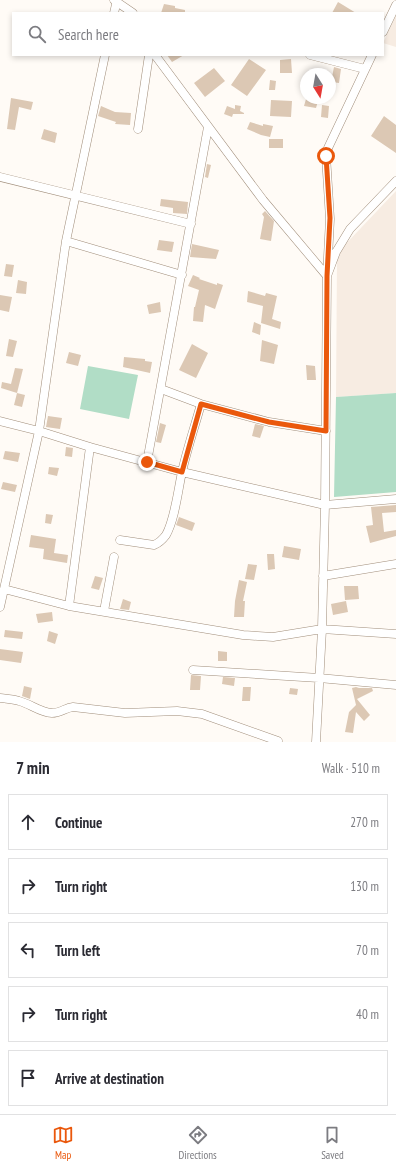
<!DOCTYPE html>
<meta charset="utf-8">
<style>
:root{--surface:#fff;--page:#f2f2f3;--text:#2b2b33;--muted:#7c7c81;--line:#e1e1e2;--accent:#ea580c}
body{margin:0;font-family:"PT Sans Narrow",sans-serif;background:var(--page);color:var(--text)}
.compass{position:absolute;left:300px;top:68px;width:36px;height:36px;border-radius:50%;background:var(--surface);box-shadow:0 2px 6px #0003;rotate:169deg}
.stop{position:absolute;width:12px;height:12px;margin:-9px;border:3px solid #ea580c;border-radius:50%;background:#fff}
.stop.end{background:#ea580c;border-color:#fff;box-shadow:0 1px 4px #0008}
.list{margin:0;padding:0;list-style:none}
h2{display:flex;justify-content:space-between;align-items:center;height:52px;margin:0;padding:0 16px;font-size:17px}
h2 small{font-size:13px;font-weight:400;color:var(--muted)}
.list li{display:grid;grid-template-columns:26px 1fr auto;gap:12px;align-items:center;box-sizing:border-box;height:56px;margin:0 8px 8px;padding:0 8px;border:1px solid var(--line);border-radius:0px}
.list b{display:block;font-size:15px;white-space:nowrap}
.list em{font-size:13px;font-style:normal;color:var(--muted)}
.icon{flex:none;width:22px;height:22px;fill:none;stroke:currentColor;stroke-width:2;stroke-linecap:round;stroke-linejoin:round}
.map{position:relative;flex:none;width:396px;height:742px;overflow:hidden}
.search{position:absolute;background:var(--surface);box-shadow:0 2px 6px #0003;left:12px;right:12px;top:12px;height:44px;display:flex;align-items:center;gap:10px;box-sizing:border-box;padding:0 14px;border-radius:0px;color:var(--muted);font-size:15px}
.sheet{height:372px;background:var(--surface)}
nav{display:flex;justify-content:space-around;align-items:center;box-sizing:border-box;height:56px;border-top:1px solid var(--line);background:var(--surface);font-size:11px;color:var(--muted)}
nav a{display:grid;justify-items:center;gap:2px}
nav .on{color:var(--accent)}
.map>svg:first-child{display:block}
.built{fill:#f7ece2}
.green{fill:#b1ddc6}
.building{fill:#dcc8b4}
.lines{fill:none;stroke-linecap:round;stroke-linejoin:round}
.minor-casing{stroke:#a18e7b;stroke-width:9}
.minor{stroke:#fff;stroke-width:8}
.route{stroke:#ea580c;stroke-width:5}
</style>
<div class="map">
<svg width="396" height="742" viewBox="0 0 396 742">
<rect width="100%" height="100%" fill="#fffbf6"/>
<path class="built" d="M 396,15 L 396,47 L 383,43 Z
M 396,191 L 396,393 L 336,397 L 337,258 L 342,248 Z"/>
<path class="green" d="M 88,366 L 138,375 L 129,419 L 80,409 Z
M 396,393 L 396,492 L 334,497 L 336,397 Z"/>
<path class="building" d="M 338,2 L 343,5 L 356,13 L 332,13 Z
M 164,4 L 175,6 L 175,8 L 185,10 L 185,13 L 161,13 Z
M 167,55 L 184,55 L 172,62 Z
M 249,59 L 266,70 L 247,96 L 231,85 Z
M 291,59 L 292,73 L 280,73 L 280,60 Z
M 334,67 L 341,69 L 339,83 L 331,82 Z
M 214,68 L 225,81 L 205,97 L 194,83 Z
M 270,80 L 276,81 L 275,90 L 269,90 Z
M 11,98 L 33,102 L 31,110 L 19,107 L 15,130 L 7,129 Z
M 306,99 L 318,101 L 316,108 L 304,106 Z
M 271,100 L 292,101 L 291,117 L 270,116 Z
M 235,105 L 241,106 L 240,111 L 244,113 L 244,114 L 233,114 L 232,117 L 224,114 L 227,106 L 235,109 Z
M 322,105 L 329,106 L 328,118 L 321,117 Z
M 101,106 L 115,112 L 131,113 L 130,125 L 115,124 L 116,122 L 98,116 Z
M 384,116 L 396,125 L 396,153 L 371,136 Z
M 250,122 L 263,126 L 263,124 L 273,126 L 270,137 L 261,135 L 247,129 Z
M 44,129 L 57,133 L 55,143 L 41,139 Z
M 269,139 L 283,139 L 283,148 L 269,148 Z
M 207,164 L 211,165 L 208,178 L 205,177 Z
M 161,199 L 188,202 L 187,214 L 173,213 L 173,208 L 160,206 Z
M 265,211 L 274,221 L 271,241 L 260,239 L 264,217 L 262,214 Z
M 159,240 L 174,242 L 172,252 L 157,250 Z
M 192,244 L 219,250 L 216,259 L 190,257 Z
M 6,264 L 14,265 L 12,277 L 4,276 Z
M 193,275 L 200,278 L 199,279 L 217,285 L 217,283 L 223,285 L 215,309 L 205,305 L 203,322 L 193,321 L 194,307 L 195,307 L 199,290 L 188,286 Z
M 18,280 L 27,282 L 26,294 L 16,293 Z
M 248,291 L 265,296 L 266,293 L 277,296 L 272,319 L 281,322 L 280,329 L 261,323 L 263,306 L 247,302 Z
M 0,295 L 12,297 L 9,312 L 0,310 Z
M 160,302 L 161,312 L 149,314 L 147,305 Z
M 254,322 L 261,325 L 260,335 L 252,332 Z
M 9,339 L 17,341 L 13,357 L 6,356 Z
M 262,340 L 278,345 L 274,364 L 260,361 Z
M 192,344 L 208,353 L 196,378 L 179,370 Z
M 69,352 L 81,355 L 78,366 L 66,363 Z
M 124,357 L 145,359 L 145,361 L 152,362 L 150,373 L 123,367 Z
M 306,365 L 315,366 L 316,380 L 307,380 Z
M 15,368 L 23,369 L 17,393 L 1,388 L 2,382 L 11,384 Z
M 17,393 L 25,395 L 22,407 L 14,405 Z
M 48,416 L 62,418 L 60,429 L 46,427 Z
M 160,423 L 166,425 L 161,443 L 156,442 Z
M 255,424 L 264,426 L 260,438 L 252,436 Z
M 66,447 L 73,448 L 72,457 L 65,456 Z
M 5,451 L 20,453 L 18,462 L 3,459 Z
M 49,467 L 59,468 L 57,476 L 48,474 Z
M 3,482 L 17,485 L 15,492 L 1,489 Z
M 396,505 L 396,512 L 382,513 L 384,532 L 396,530 L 396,536 L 370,543 L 366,526 L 373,525 L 371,507 Z
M 46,514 L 53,515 L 51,524 L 45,523 Z
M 179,517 L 195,523 L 192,531 L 176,525 Z
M 31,535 L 56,539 L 54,553 L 68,555 L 67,563 L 43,559 L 44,549 L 29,547 Z
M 284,546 L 301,549 L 299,560 L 282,557 Z
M 267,554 L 274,554 L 275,569 L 268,570 Z
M 248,564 L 257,565 L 254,580 L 245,579 Z
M 95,576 L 103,578 L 99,590 L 91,588 Z
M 239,580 L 247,582 L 243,601 L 245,601 L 244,617 L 234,617 L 235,601 Z
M 344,586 L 358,586 L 359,599 L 345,600 Z
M 123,599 L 131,602 L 129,610 L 120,609 Z
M 346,601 L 348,612 L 333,615 L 331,604 Z
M 52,612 L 53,621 L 38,623 L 36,614 Z
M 5,630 L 23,632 L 22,639 L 4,637 Z
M 49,631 L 58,634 L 55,644 L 47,641 Z
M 0,649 L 23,652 L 21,663 L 0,660 Z
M 218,651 L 227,652 L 227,661 L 218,661 Z
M 191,675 L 201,676 L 200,690 L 190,690 Z
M 223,677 L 235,678 L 234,686 L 222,684 Z
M 24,686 L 32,688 L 30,699 L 22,696 Z
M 243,687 L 251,687 L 250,701 L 242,701 Z
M 356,687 L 359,688 L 372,688 L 373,691 L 357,699 L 370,715 L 364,721 L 356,712 L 353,733 L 345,732 L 349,712 L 356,705 L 352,688 Z
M 290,688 L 298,689 L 297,695 L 289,694 Z"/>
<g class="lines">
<g class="minor-casing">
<path id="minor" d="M 114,0 L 133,13
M 114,13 L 117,0
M 383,32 L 396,5
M 155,55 L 263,200 L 327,276 L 336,252 L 350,229 L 396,181
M 310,55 L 365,69
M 138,129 L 149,55
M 0,177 L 191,224
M 66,241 L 182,275
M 161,389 L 201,404 L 269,422 L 326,431
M 0,421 L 39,431 L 90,447 L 182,472 L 325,505 L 396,499
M 147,462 L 208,127
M 120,540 L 154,545 C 159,543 163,539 166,535 C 175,519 178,490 182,472 C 187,449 195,426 201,404
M 323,576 L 396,564
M 4,589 L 69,606 L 243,635 L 273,637 L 322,629 L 396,634
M 69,606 L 90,447
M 0,607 L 39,431 L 66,241 L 105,55
M 104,611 L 114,557
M 193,670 L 319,678 L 396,685
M 0,698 C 6,699 13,699 19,701 C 31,704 39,712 52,713 C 60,713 65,708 73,707 L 125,713 L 177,711 L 202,714 L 278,741
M 316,742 L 322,629 L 325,505 L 327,276 L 330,219 L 326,156 L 328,148 L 372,55"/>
</g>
<use href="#minor" class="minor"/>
</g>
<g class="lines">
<path class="route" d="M 147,462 L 182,472 L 201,404 L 269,422 L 326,431 L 327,276 L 330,218 L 326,156"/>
</g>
</svg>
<svg class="compass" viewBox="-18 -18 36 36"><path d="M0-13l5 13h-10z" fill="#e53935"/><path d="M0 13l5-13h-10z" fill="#7c7c81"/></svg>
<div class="stop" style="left:326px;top:156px"></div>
<div class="stop end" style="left:147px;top:462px"></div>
<div class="search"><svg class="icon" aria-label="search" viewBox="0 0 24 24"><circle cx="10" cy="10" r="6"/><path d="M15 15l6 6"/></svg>Search here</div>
</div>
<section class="sheet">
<h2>7 min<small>Walk · 510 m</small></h2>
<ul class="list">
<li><svg class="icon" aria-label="ahead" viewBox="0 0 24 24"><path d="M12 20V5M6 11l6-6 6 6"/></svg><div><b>Continue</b></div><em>270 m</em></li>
<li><svg class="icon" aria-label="right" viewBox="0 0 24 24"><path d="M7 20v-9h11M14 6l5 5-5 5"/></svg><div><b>Turn right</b></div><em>130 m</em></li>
<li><svg class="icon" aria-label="left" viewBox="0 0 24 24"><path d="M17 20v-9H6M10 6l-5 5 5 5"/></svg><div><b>Turn left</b></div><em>70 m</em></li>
<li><svg class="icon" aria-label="right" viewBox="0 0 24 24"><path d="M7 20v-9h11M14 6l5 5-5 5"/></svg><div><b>Turn right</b></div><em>40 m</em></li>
<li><svg class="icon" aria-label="arrive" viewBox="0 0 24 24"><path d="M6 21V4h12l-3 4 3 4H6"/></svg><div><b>Arrive at destination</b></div></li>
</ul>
</section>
<nav>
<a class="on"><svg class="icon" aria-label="map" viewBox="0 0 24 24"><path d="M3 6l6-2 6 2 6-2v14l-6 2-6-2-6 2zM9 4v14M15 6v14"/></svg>Map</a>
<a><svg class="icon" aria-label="directions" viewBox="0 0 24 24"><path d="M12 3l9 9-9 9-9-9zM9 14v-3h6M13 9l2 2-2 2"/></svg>Directions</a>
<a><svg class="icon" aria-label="saved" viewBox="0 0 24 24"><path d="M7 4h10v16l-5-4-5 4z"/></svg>Saved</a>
</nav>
